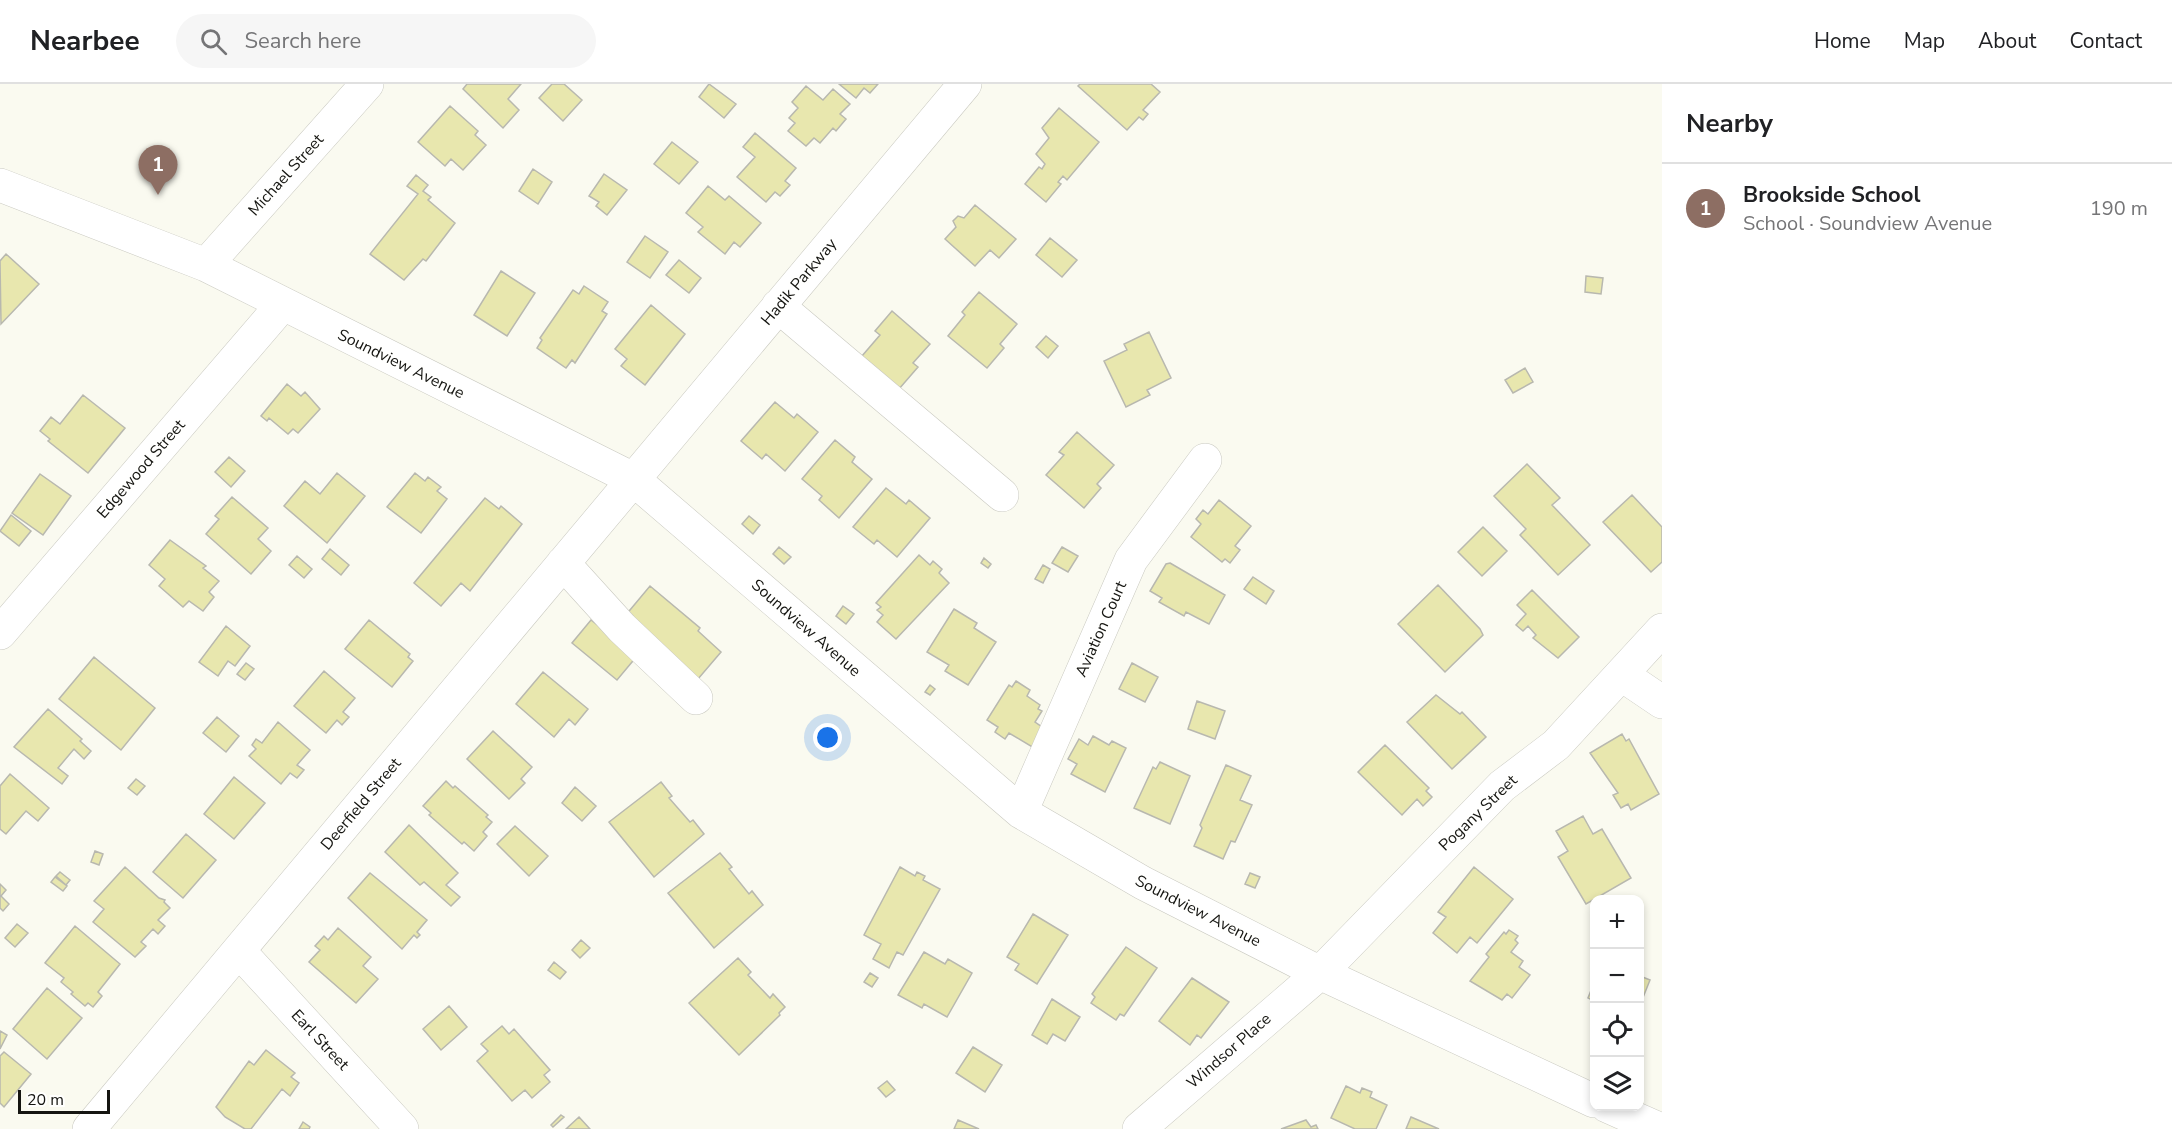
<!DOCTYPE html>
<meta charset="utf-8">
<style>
:root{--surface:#fff;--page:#f6f6f6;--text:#202124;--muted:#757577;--line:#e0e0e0;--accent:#1a73e8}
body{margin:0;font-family:"Nunito Sans",sans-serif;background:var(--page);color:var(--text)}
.controls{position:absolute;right:18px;bottom:18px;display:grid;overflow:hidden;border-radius:12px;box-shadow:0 3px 9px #0003}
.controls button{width:54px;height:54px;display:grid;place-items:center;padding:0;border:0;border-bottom:2px solid var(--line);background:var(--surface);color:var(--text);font:30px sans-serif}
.scale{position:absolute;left:18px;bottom:15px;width:92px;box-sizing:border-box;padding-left:6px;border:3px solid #151511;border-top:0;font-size:16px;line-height:21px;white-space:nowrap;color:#151511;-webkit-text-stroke:4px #fffffe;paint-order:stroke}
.you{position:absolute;left:828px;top:654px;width:21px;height:21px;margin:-15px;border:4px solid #fff;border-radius:50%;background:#1a73e8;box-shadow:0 0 0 9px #1a73e833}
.badge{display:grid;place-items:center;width:39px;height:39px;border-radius:50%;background:var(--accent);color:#fff;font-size:20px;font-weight:700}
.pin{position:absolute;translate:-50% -50px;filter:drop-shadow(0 2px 3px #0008)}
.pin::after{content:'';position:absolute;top:32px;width:21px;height:18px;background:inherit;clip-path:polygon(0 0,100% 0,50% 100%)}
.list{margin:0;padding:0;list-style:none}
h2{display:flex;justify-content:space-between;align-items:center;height:78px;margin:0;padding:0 24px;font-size:26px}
h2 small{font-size:20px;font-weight:400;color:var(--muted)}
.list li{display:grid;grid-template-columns:39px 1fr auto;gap:18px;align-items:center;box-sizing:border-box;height:90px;padding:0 24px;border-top:2px solid var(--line)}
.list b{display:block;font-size:22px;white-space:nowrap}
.list p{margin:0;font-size:20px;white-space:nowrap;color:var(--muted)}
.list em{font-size:20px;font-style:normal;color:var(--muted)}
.icon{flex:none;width:33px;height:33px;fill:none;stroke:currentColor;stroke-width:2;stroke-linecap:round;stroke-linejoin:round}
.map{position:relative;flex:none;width:1662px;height:1045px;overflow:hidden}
header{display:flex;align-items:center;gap:36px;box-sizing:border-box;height:84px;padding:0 30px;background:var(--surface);border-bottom:2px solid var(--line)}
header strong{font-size:28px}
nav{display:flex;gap:33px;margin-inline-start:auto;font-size:21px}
.search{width:420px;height:54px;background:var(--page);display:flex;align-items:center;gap:15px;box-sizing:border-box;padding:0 21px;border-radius:33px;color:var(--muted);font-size:22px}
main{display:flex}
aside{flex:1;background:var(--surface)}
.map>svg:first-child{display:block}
.building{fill:#e8e7ae;stroke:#b8b8af;stroke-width:1.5}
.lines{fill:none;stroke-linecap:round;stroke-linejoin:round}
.minor-casing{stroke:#c9c9c0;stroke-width:34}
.minor{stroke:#fff;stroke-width:33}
.labels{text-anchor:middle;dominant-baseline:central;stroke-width:4.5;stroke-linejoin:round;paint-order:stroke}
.street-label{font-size:16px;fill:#151511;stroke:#fffffe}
</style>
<header>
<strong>Nearbee</strong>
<div class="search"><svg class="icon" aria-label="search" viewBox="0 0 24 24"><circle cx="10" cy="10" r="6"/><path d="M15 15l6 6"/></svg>Search here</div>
<nav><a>Home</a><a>Map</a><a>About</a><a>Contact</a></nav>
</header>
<main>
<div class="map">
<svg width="1662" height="1045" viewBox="0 0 1662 1045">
<rect width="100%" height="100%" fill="#fafaf0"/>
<path class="building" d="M 467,0 L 521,0 L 508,15 L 519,26 L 503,44 L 463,5 Z
M 552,0 L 564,0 L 582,16 L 563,37 L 539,14 Z
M 709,0 L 736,20 L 724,34 L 699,13 Z
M 839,0 L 878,0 L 870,9 L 864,4 L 856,14 Z
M 1080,0 L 1151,0 L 1160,8 L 1143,26 L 1148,30 L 1143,36 L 1139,33 L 1127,46 L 1078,2 Z
M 806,2 L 823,16 L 833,5 L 850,20 L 840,30 L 846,35 L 836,47 L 833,44 L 820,59 L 814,54 L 806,62 L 788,47 L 795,39 L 789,34 L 798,24 L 792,18 Z
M 450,22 L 478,47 L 475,51 L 486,61 L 463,86 L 451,75 L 445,82 L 418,58 Z
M 1059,24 L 1099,58 L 1067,96 L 1063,92 L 1058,98 L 1061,100 L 1046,118 L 1025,100 L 1039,83 L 1042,85 L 1045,80 L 1036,70 L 1049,54 L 1042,44 Z
M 755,49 L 796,84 L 785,97 L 790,101 L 780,112 L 775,108 L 766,118 L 737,93 L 755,73 L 743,63 Z
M 672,58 L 698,78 L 679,100 L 654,80 Z
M 533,85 L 552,98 L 538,120 L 519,107 Z
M 604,90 L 627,106 L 607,131 L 596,122 L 599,118 L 589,112 Z
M 416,91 L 428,101 L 423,107 L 431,113 L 428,116 L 455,139 L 426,177 L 423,175 L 404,196 L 370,170 L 418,110 L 407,102 Z
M 708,102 L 725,116 L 729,112 L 761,139 L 740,163 L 734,158 L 725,170 L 698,148 L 703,143 L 686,129 Z
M 975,121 L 1016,155 L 999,174 L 990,166 L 975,182 L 945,155 L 956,143 L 953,137 L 958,132 L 964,134 Z
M 645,152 L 668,168 L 650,194 L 627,178 Z
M 1050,154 L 1077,176 L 1062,193 L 1036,171 Z
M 6,170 L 39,200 L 1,240 L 0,177 Z
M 679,176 L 701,194 L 689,209 L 666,191 Z
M 501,187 L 535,209 L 507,252 L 474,231 Z
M 1586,192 L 1603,194 L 1601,210 L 1585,208 Z
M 584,202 L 608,218 L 602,227 L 607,230 L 575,279 L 572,276 L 566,284 L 537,264 L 542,256 L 540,254 L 573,206 L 579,210 Z
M 979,208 L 1017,240 L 1000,260 L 1004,264 L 987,284 L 948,252 L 965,231 L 962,228 Z
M 651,221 L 685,250 L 645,301 L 621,282 L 627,275 L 615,265 Z
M 892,227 L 930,260 L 913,279 L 918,283 L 899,305 L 862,272 L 880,251 L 875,247 Z
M 1149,248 L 1171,294 L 1147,306 L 1150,311 L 1126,323 L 1104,277 L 1127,266 L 1124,260 Z
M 1046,252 L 1058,262 L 1048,274 L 1036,263 Z
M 1525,284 L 1533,298 L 1513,309 L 1505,296 Z
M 287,300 L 301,312 L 305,308 L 320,325 L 298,349 L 293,345 L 288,350 L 269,334 L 267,337 L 261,332 Z
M 83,311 L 125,344 L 88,389 L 48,357 L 50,355 L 40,347 L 51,333 L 60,340 Z
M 775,318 L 794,334 L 797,330 L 818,348 L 785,387 L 766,370 L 762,375 L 741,357 Z
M 1077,348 L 1114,381 L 1097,400 L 1101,404 L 1084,424 L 1046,391 L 1064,371 L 1059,368 Z
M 835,356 L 855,373 L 852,378 L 872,395 L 839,434 L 819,416 L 822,412 L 802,395 Z
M 229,373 L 245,387 L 231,403 L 215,388 Z
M 1527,380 L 1560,414 L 1552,421 L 1590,461 L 1558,491 L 1520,451 L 1526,445 L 1494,412 Z
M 337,389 L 365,412 L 327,459 L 284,422 L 305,397 L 320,410 Z
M 415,389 L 425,397 L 428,393 L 441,403 L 437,407 L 447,415 L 421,449 L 387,423 Z
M 40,390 L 71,412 L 43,451 L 12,429 Z
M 886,404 L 906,420 L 909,416 L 930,434 L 897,473 L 877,456 L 874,460 L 853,443 Z
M 1632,411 L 1662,443 L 1662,478 L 1651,488 L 1603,438 Z
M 232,413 L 268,444 L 258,455 L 271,467 L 251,490 L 206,450 L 219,435 L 215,432 Z
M 485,414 L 499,425 L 501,422 L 522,440 L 470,507 L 461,499 L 441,522 L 414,499 Z
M 1219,416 L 1251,442 L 1235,462 L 1240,466 L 1230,479 L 1225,475 L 1222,478 L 1191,453 L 1201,440 L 1196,435 L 1203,426 L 1208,430 Z
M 11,431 L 31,447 L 19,462 L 0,447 Z
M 749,432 L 760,441 L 753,450 L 742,440 Z
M 1483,443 L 1507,467 L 1482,492 L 1458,468 Z
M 170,456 L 206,482 L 203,484 L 219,497 L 209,508 L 214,513 L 203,527 L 189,517 L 183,523 L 159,502 L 165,495 L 149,481 Z
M 779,463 L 791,473 L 784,480 L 773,470 Z
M 1062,463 L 1078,472 L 1068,488 L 1052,479 Z
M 330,465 L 349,481 L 341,491 L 322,475 Z
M 919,471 L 930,481 L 933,477 L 942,485 L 939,489 L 949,499 L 896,555 L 877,538 L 883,531 L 877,526 L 881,523 L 876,519 Z
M 297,472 L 312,485 L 304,494 L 289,481 Z
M 984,474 L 991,480 L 988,484 L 981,479 Z
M 1170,479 L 1225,511 L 1209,540 L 1186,528 L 1184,532 L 1159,518 L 1162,514 L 1150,507 L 1166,480 Z
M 1043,481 L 1050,485 L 1043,499 L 1035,495 Z
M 1253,493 L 1274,507 L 1266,520 L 1244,505 Z
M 1438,501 L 1480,545 L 1483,551 L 1445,588 L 1398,540 Z
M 650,502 L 700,544 L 698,547 L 721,568 L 698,595 L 625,532 Z
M 1532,506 L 1579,553 L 1558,574 L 1533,554 L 1536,551 L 1528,542 L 1523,547 L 1516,541 L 1526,530 L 1517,521 Z
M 843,522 L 854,530 L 846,540 L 836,532 Z
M 954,525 L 977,539 L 974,544 L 996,558 L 968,601 L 945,587 L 949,581 L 927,568 Z
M 369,536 L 410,570 L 408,573 L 413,577 L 392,603 L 345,565 Z
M 591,536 L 637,572 L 617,596 L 572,559 Z
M 226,542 L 250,562 L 235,582 L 228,577 L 218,592 L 199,578 Z
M 94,573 L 155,624 L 121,666 L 59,615 Z
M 246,579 L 254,585 L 245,596 L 237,590 Z
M 1132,579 L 1158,593 L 1145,618 L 1119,605 Z
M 324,587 L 355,614 L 343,628 L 349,633 L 342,641 L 337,636 L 326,649 L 294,622 Z
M 543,588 L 588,625 L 575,641 L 569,635 L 554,653 L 516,620 Z
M 1016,597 L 1030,606 L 1027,612 L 1040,621 L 1038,625 L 1042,627 L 1035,638 L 1045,645 L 1034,664 L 1009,649 L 1005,655 L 995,648 L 998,643 L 987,636 L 1009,601 L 1012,603 Z
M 930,601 L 935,605 L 930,611 L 925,608 Z
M 1436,611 L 1460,630 L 1462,628 L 1486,653 L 1452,685 L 1407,638 Z
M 1197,617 L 1225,627 L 1215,655 L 1188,645 Z
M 48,625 L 82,655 L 80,657 L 91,667 L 84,675 L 74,665 L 58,684 L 68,692 L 62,700 L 14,663 Z
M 217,633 L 239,652 L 226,668 L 203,649 Z
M 278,638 L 310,666 L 297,681 L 304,686 L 297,694 L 290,689 L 281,700 L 249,672 L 256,665 L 252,661 L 256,655 L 262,659 Z
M 493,647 L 532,683 L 521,695 L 525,699 L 509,715 L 467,675 Z
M 1622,650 L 1626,657 L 1629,655 L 1659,710 L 1631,726 L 1628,720 L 1621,724 L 1613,711 L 1618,709 L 1590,669 Z
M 1093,652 L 1109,661 L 1112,657 L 1126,664 L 1105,708 L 1071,690 L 1077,680 L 1068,675 L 1079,655 L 1088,661 Z
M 1385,661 L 1429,704 L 1426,707 L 1432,713 L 1423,722 L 1417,715 L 1402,731 L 1358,688 Z
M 1160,678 L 1190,692 L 1170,740 L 1134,724 L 1153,683 L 1156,685 Z
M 1226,681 L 1251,692 L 1240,716 L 1252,721 L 1235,758 L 1231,757 L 1223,775 L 1194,762 L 1202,744 L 1200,741 Z
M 10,690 L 49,724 L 38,737 L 26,727 L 6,750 L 0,745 L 0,702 Z
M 234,693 L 265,719 L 234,755 L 204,730 Z
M 136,695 L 145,702 L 137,711 L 128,704 Z
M 446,697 L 453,704 L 455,702 L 488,731 L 486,733 L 492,738 L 483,748 L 487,752 L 474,767 L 464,758 L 462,760 L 429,731 L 431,729 L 423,722 Z
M 661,698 L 672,712 L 669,714 L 690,738 L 693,736 L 704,750 L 654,793 L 609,738 Z
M 575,703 L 596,722 L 582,737 L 562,719 Z
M 1583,732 L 1593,750 L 1602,745 L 1631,794 L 1586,820 L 1558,773 L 1568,767 L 1556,747 Z
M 409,741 L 458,789 L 446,801 L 460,813 L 451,822 L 424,798 L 420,801 L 385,768 Z
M 515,742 L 548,772 L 529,792 L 497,760 Z
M 186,750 L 216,776 L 183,814 L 153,788 Z
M 95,767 L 103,770 L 99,781 L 91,778 Z
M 720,769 L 732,783 L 729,785 L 749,810 L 752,807 L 763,821 L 714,864 L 668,809 Z
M 125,783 L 159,814 L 165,816 L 164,818 L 170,824 L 158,836 L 165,842 L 158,850 L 153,845 L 141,858 L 146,862 L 135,873 L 93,838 L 104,825 L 94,817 Z
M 900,783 L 915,792 L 917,788 L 925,792 L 923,796 L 940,805 L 903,871 L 897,868 L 889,884 L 873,875 L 881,860 L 864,851 Z
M 1474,783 L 1513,815 L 1477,859 L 1470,853 L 1457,869 L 1433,849 L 1446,833 L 1438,828 Z
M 60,788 L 70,796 L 66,801 L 56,792 Z
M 370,789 L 427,836 L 417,848 L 420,851 L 417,854 L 414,851 L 402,865 L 348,814 Z
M 1250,789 L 1260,793 L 1255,804 L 1245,800 Z
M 55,793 L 67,802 L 63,807 L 51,798 Z
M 0,800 L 6,806 L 1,812 L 9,820 L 3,827 L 0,824 Z
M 1033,830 L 1068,851 L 1037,900 L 1015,886 L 1019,880 L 1007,873 Z
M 17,840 L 28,849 L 15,863 L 5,854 Z
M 75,842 L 120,880 L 98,908 L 102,912 L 93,923 L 88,919 L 85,922 L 71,910 L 73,908 L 61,898 L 64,894 L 45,879 Z
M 338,844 L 371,873 L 363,882 L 378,895 L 356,919 L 309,878 L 320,866 L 315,862 L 324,852 L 328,856 Z
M 1509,846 L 1518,852 L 1515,856 L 1518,859 L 1511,868 L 1523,877 L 1519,883 L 1530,891 L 1512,914 L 1507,910 L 1502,916 L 1470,897 L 1489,873 L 1486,870 L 1504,848 L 1506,850 Z
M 581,856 L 590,864 L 580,874 L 572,866 Z
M 1126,863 L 1157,884 L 1124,932 L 1120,930 L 1116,936 L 1091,919 L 1095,913 L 1092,910 Z
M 924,868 L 945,880 L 948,875 L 972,889 L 947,933 L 924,920 L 922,924 L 898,911 Z
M 738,874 L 751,888 L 748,891 L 770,914 L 773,910 L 785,923 L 779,929 L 780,931 L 739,971 L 689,919 Z
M 554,878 L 566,888 L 560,895 L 548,886 Z
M 870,889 L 878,894 L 872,903 L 864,898 Z
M 1640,892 L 1650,896 L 1640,921 Z
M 1192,894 L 1229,918 L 1201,954 L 1197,951 L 1190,961 L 1159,937 Z
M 1594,899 L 1594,917 L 1588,914 Z
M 47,904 L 82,934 L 47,975 L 13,945 Z
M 1052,915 L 1080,933 L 1065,957 L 1053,950 L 1047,960 L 1032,951 Z
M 449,922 L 467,943 L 441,966 L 423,945 Z
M 502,942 L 509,950 L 514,945 L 550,986 L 544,991 L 550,998 L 532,1014 L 525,1006 L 512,1017 L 477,977 L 488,967 L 481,960 Z
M 0,947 L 7,951 L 0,965 Z
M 973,963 L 1002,981 L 985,1008 L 956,989 Z
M 266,966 L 295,989 L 291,993 L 299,999 L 290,1012 L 282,1005 L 251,1045 L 245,1045 L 225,1033 L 216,1023 L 249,977 L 254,981 Z
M 4,968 L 31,990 L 4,1023 L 0,1019 L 0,972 Z
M 887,997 L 895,1006 L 886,1013 L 878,1004 Z
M 1346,1002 L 1360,1009 L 1362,1004 L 1372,1008 L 1370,1013 L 1387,1021 L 1376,1045 L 1355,1045 L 1331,1034 Z
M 561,1031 L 564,1033 L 553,1043 L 551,1041 Z
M 579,1033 L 590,1045 L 566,1045 Z
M 1411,1033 L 1439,1045 L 1406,1045 Z
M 958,1036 L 979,1045 L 954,1045 Z
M 1306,1036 L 1311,1043 L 1316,1041 L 1318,1045 L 1281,1045 Z
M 303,1038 L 310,1043 L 309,1045 L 299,1045 Z"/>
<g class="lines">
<g class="minor-casing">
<path id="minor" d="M 0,101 L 206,181 L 633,395 L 1021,728 L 1143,799 L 1320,889 L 1594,1017
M 206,181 L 367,0
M 778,222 L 1002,411
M 563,479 L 622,544 L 696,614
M 0,549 L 282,221
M 1622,591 L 1662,618
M 1021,728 L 1131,476 L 1205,376
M 239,867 L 402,1045
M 1607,1022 L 1659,1045
M 89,1045 L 965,0
M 1139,1045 L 1320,889 L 1502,702 L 1556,661 L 1662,546"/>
</g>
<use href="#minor" class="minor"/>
</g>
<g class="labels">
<g class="street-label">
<text transform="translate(286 91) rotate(-48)">Michael Street</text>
<text transform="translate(799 198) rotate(-50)">Hadik Parkway</text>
<text transform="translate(401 280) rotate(26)">Soundview Avenue</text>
<text transform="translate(141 385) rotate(-49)">Edgewood Street</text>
<text transform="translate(806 544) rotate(41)">Soundview Avenue</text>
<text transform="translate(1101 545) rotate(-66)">Aviation Court</text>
<text transform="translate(361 720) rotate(-50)">Deerfield Street</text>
<text transform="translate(1478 729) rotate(-44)">Pogany Street</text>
<text transform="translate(1198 827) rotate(27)">Soundview Avenue</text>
<text transform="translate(320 956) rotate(47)">Earl Street</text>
<text transform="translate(1229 967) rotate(-41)">Windsor Place</text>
</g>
</g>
</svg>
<div class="controls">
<button>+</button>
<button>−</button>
<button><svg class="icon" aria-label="locate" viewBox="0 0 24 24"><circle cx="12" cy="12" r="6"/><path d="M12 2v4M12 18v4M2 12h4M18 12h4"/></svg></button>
<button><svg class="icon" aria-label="layers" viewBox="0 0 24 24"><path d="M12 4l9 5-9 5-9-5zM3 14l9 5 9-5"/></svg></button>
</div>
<div class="scale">20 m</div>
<div class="you"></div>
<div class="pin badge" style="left:158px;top:111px;background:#8d6e63">1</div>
</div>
<aside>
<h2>Nearby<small></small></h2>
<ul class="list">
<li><span class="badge" style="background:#8d6e63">1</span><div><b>Brookside School</b><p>School · Soundview Avenue</p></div><em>190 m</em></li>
</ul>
</aside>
</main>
